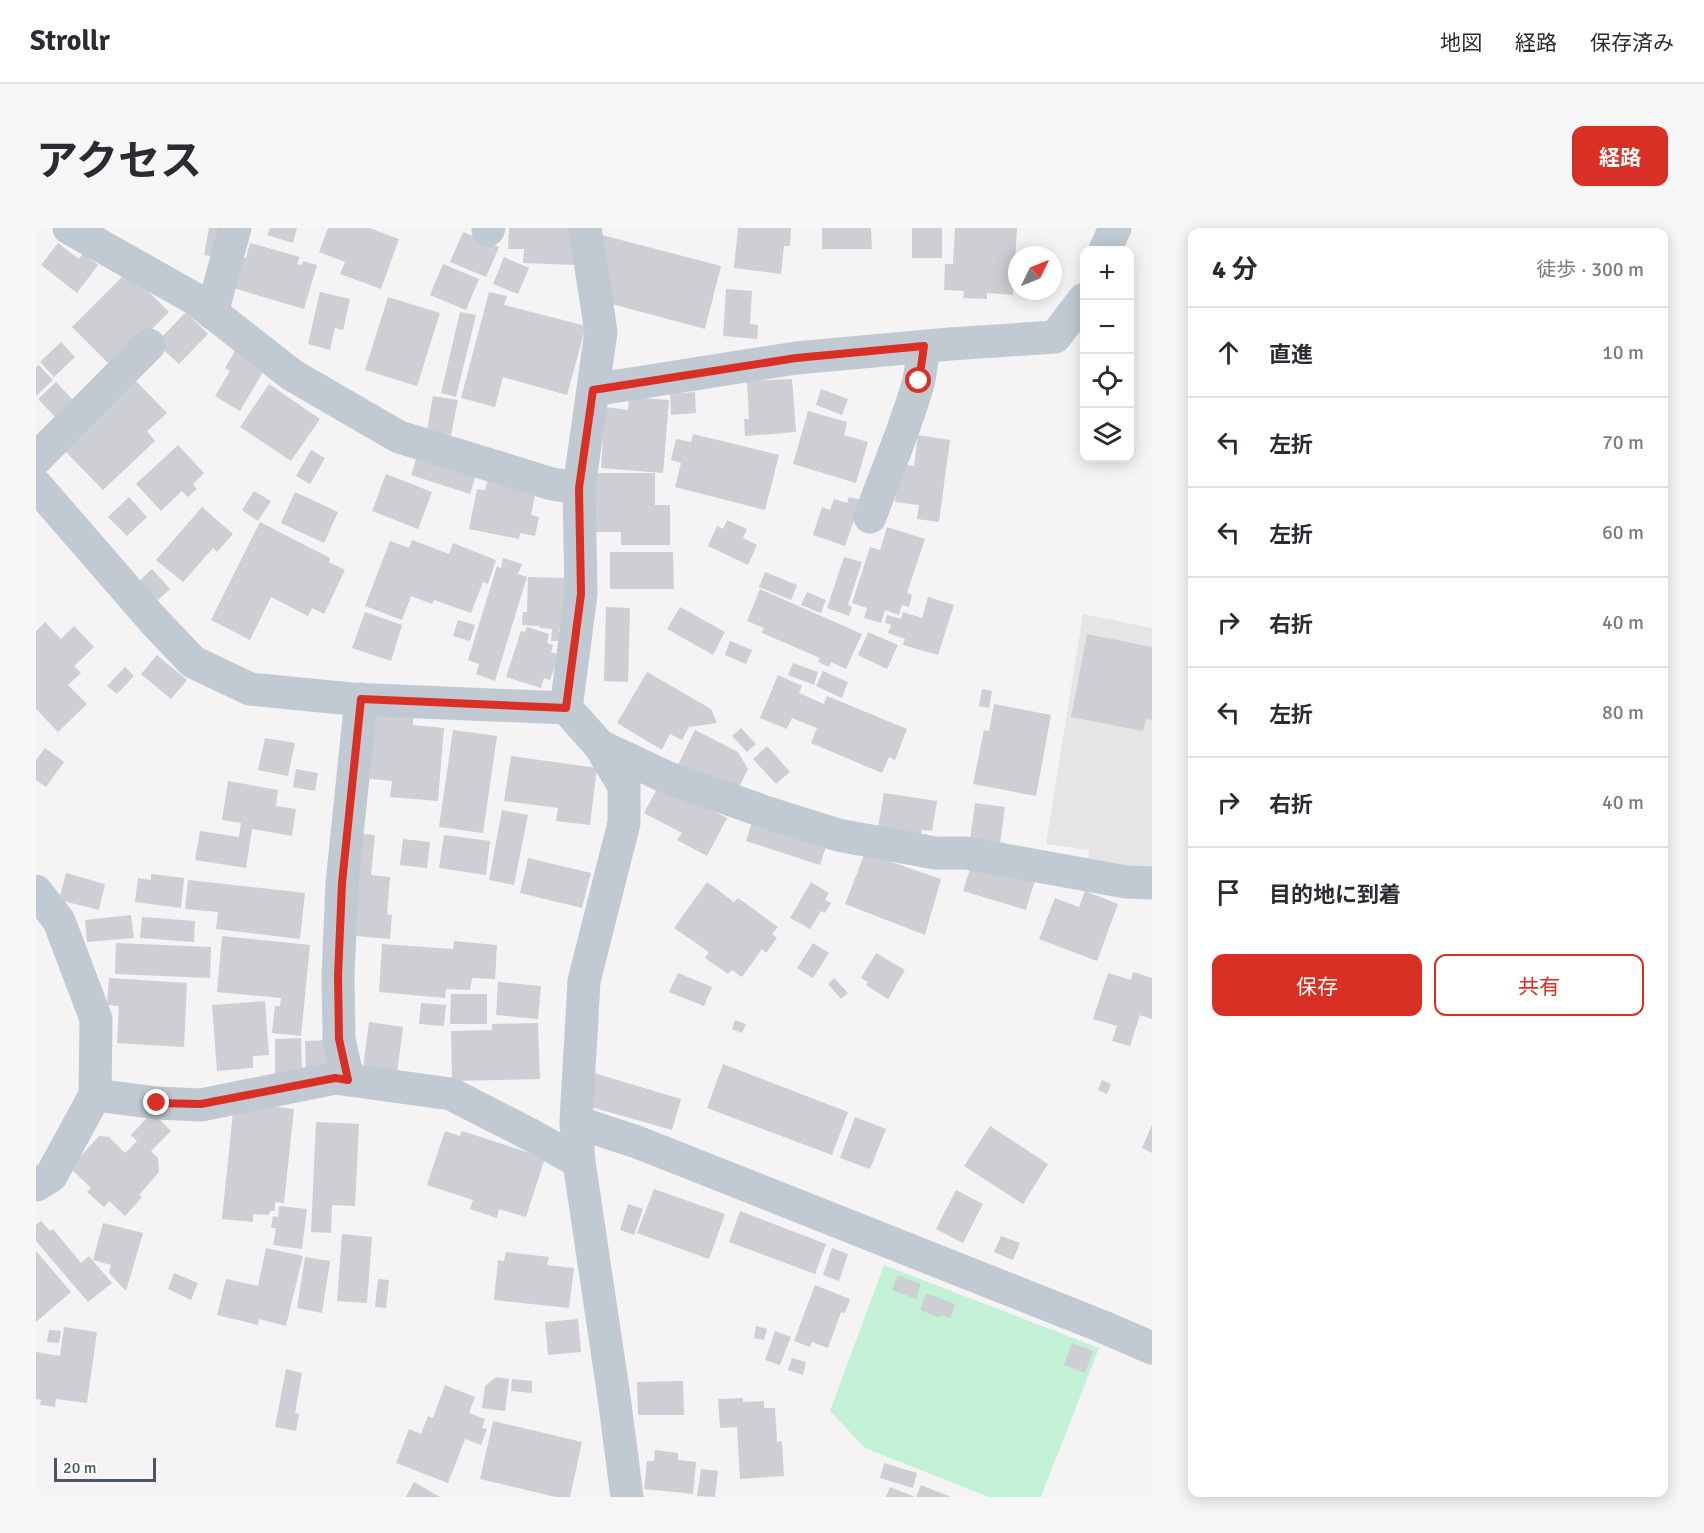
<!DOCTYPE html>
<html lang="ja">
<meta charset="utf-8">
<style>
:root{--surface:#fff;--page:#f7f7f7;--text:#2b2b33;--muted:#7c7c81;--line:#e1e1e2;--accent:#d93025}
body{margin:0;font-family:Signika,"Noto Sans JP",sans-serif;background:var(--page);color:var(--text)}
.controls{position:absolute;right:18px;top:18px;display:grid;overflow:hidden;border-radius:12px;box-shadow:0 3px 15px #0003}
.controls button{width:54px;height:54px;display:grid;place-items:center;padding:0;border:0;border-bottom:2px solid var(--line);background:var(--surface);color:var(--text);font:30px sans-serif}
.compass{position:absolute;left:972px;top:18px;width:54px;height:54px;border-radius:50%;background:var(--surface);box-shadow:0 3px 15px #0003;rotate:47deg}
.scale{position:absolute;left:18px;bottom:15px;width:102px;box-sizing:border-box;padding-left:6px;border:3px solid #4a5661;border-top:0;font-size:16px;line-height:21px;white-space:nowrap;color:#4a5661;-webkit-text-stroke:4px #fff;paint-order:stroke}
.stop{position:absolute;width:18px;height:18px;margin:-14px;border:4px solid #d93025;border-radius:50%;background:#fff}
.stop.end{background:#d93025;border-color:#fff;box-shadow:0 2px 6px #0008}
.list{margin:0;padding:0;list-style:none}
h2{display:flex;justify-content:space-between;align-items:center;height:78px;margin:0;padding:0 24px;font-size:26px}
h2 small{font-size:20px;font-weight:400;color:var(--muted)}
.list li{display:grid;grid-template-columns:39px 1fr auto;gap:18px;align-items:center;box-sizing:border-box;height:90px;padding:0 24px;border-top:2px solid var(--line)}
.list b{display:block;font-size:22px;white-space:nowrap}
.list em{font-size:20px;font-style:normal;color:var(--muted)}
.actions{display:flex;gap:12px;padding:18px 24px}
.actions a{flex:1;padding:14px 0;border:2px solid var(--accent);border-radius:12px;text-align:center;font-size:21px;color:var(--accent)}
.actions .main{background:var(--accent);color:#fff}
.icon{flex:none;width:33px;height:33px;fill:none;stroke:currentColor;stroke-width:2;stroke-linecap:round;stroke-linejoin:round}
.map{position:relative;flex:none;width:1116px;height:1269px;overflow:hidden;border-radius:12px}
header{display:flex;align-items:center;gap:36px;box-sizing:border-box;height:84px;padding:0 30px;background:var(--surface);border-bottom:2px solid var(--line)}
header strong{font-size:28px}
nav{display:flex;gap:33px;margin-inline-start:auto;font-size:21px}
.intro{display:flex;align-items:center;justify-content:space-between;box-sizing:border-box;height:144px;padding:0 36px}
h1{margin:0;font-size:42px}
.button{padding:15px 27px;border-radius:12px;background:var(--accent);color:#fff;font-size:21px;font-weight:700}
main{display:flex;gap:36px;padding:0 36px}
aside{flex:1;background:var(--surface);border-radius:12px;box-shadow:0 3px 15px #0003}
.map>svg:first-child{display:block}
.education{fill:#e6e4e5}
.green{fill:#c3f1d5}
.building{fill:#cdcfd5}
.lines{fill:none;stroke-linecap:round;stroke-linejoin:round}
.minor{stroke:#c1cad2;stroke-width:33}
.route{stroke:#d93025;stroke-width:8}
</style>
<header>
<strong>Strollr</strong>
<nav><a>地図</a><a>経路</a><a>保存済み</a></nav>
</header>
<div class="intro"><h1>アクセス</h1><a class="button">経路</a></div>
<main>
<div class="map">
<svg width="1116" height="1269" viewBox="0 0 1116 1269">
<rect width="100%" height="100%" fill="#f5f3f3"/>
<path class="education" d="M 1047,386 L 1116,400 L 1116,643 L 1052,638 L 1053,622 L 1010,616 Z"/>
<path class="green" d="M 848,1037 L 1063,1120 L 1005,1269 L 953,1269 L 829,1220 L 794,1183 Z"/>
<path class="building" d="M 173,0 L 190,0 L 184,30 L 168,27 Z
M 234,0 L 261,0 L 257,15 L 231,7 Z
M 292,0 L 333,0 L 363,11 L 345,61 L 304,46 L 309,34 L 283,24 Z
M 473,0 L 540,0 L 539,37 L 487,35 L 488,21 L 472,21 Z
M 702,0 L 755,0 L 754,18 L 748,18 L 745,46 L 698,40 Z
M 786,0 L 835,0 L 836,21 L 786,21 Z
M 876,0 L 906,0 L 906,30 L 876,30 Z
M 919,0 L 981,0 L 977,67 L 951,65 L 951,71 L 927,70 L 928,63 L 908,62 L 909,36 L 917,36 Z
M 427,4 L 463,19 L 450,49 L 414,34 Z
M 562,6 L 685,38 L 669,101 L 572,75 Z
M 22,15 L 43,31 L 47,25 L 62,37 L 41,65 L 5,37 Z
M 214,15 L 264,29 L 261,36 L 266,37 L 267,33 L 281,37 L 268,81 L 194,59 L 203,28 L 210,30 Z
M 468,29 L 493,40 L 482,66 L 457,56 Z
M 407,36 L 443,51 L 430,82 L 394,67 Z
M 92,43 L 133,84 L 77,140 L 36,99 Z
M 690,61 L 716,63 L 714,96 L 722,97 L 721,111 L 687,108 Z
M 284,64 L 314,71 L 307,102 L 299,100 L 294,122 L 272,116 Z
M 453,64 L 471,68 L 468,77 L 550,98 L 531,167 L 467,149 L 459,179 L 425,170 Z
M 352,69 L 404,85 L 381,158 L 329,142 Z
M 150,84 L 172,106 L 143,136 L 120,115 Z
M 424,84 L 440,87 L 420,169 L 405,165 Z
M 25,114 L 39,129 L 18,149 L 4,134 Z
M 201,119 L 231,137 L 204,183 L 179,168 L 194,143 L 189,140 Z
M 3,137 L 17,152 L 0,168 L 0,139 Z
M 97,150 L 131,185 L 111,203 L 119,213 L 67,262 L 28,222 Z
M 756,151 L 760,204 L 709,208 L 708,191 L 713,191 L 711,153 Z
M 20,154 L 38,173 L 20,190 L 2,171 Z
M 233,156 L 284,191 L 255,233 L 204,199 Z
M 785,161 L 812,171 L 806,187 L 780,177 Z
M 659,164 L 660,185 L 635,187 L 634,166 Z
M 397,168 L 422,172 L 415,207 L 391,202 Z
M 593,169 L 633,172 L 627,245 L 565,240 L 569,179 L 592,182 Z
M 772,183 L 811,194 L 808,207 L 832,214 L 820,255 L 757,236 Z
M 657,206 L 743,227 L 729,282 L 639,259 L 645,235 L 635,232 L 640,211 L 655,214 Z
M 882,207 L 914,212 L 903,294 L 881,291 L 883,277 L 859,274 L 864,236 L 878,238 Z
M 142,217 L 168,245 L 157,256 L 161,261 L 152,269 L 146,263 L 125,283 L 100,256 Z
M 275,222 L 289,230 L 274,256 L 260,248 Z
M 381,228 L 440,247 L 434,266 L 375,247 Z
M 558,245 L 619,245 L 619,277 L 634,277 L 634,317 L 585,317 L 585,304 L 558,304 Z
M 350,246 L 396,264 L 382,301 L 336,283 Z
M 453,248 L 501,258 L 495,287 L 503,289 L 499,308 L 484,305 L 483,311 L 433,301 L 441,261 L 449,262 Z
M 218,263 L 235,273 L 222,293 L 206,282 Z
M 259,264 L 302,284 L 288,315 L 245,295 Z
M 93,269 L 111,289 L 91,308 L 72,289 Z
M 813,269 L 825,272 L 809,318 L 777,307 L 786,279 L 794,282 L 798,271 L 811,275 Z
M 166,279 L 197,306 L 181,324 L 177,320 L 147,354 L 120,332 Z
M 691,292 L 711,301 L 707,310 L 721,317 L 712,337 L 672,318 L 681,298 L 687,301 Z
M 224,294 L 294,330 L 293,334 L 309,342 L 288,386 L 276,380 L 272,388 L 235,369 L 214,412 L 175,392 Z
M 851,299 L 889,311 L 871,365 L 876,367 L 873,379 L 866,377 L 863,387 L 849,382 L 845,395 L 828,390 L 831,380 L 816,375 L 834,319 L 844,322 Z
M 376,312 L 413,326 L 417,315 L 460,332 L 452,356 L 447,354 L 435,385 L 398,372 L 396,376 L 375,368 L 366,392 L 329,378 L 354,313 L 373,320 Z
M 574,324 L 637,324 L 638,361 L 574,361 Z
M 808,329 L 826,334 L 812,377 L 816,379 L 813,388 L 791,380 Z
M 467,330 L 486,336 L 482,346 L 491,349 L 459,453 L 440,446 L 443,436 L 432,432 L 461,338 L 465,340 Z
M 116,341 L 134,361 L 122,372 L 103,353 Z
M 729,344 L 761,357 L 755,372 L 723,359 Z
M 492,349 L 530,350 L 528,401 L 523,401 L 523,413 L 515,413 L 516,401 L 504,400 L 503,398 L 486,397 L 487,384 L 491,384 Z
M 724,361 L 826,406 L 810,441 L 795,434 L 793,439 L 782,434 L 784,430 L 726,405 L 728,400 L 711,393 Z
M 771,364 L 790,372 L 785,385 L 765,377 Z
M 892,369 L 918,377 L 902,427 L 867,417 L 869,411 L 852,405 L 855,397 L 849,395 L 851,387 L 865,391 L 867,384 L 886,390 Z
M 570,379 L 594,380 L 592,454 L 568,453 Z
M 644,379 L 689,404 L 677,427 L 631,401 Z
M 329,384 L 366,397 L 355,433 L 316,420 Z
M 422,392 L 439,397 L 434,413 L 417,408 Z
M 9,394 L 25,411 L 38,398 L 58,419 L 38,438 L 45,445 L 32,457 L 51,476 L 22,504 L 0,481 L 0,403 Z
M 491,399 L 513,406 L 511,415 L 517,417 L 515,424 L 523,427 L 514,452 L 508,450 L 505,460 L 470,449 L 485,403 L 489,404 Z
M 832,404 L 862,417 L 851,441 L 822,427 Z
M 1051,406 L 1116,419 L 1116,492 L 1110,491 L 1107,503 L 1035,489 Z
M 694,413 L 716,422 L 710,436 L 689,427 Z
M 121,427 L 151,452 L 135,471 L 105,446 Z
M 757,435 L 782,444 L 778,457 L 752,447 Z
M 89,439 L 98,448 L 81,466 L 71,458 Z
M 787,443 L 812,454 L 806,470 L 780,458 Z
M 611,444 L 675,481 L 681,495 L 653,499 L 646,512 L 634,506 L 626,522 L 581,495 Z
M 742,447 L 766,458 L 763,465 L 788,476 L 791,468 L 871,501 L 859,532 L 853,529 L 846,545 L 775,515 L 781,500 L 756,490 L 751,501 L 724,490 Z
M 946,461 L 956,463 L 953,480 L 943,478 Z
M 958,476 L 1015,487 L 1000,568 L 937,556 L 948,502 L 953,503 Z
M 334,485 L 377,489 L 377,497 L 408,500 L 402,573 L 354,569 L 356,553 L 328,550 Z
M 705,500 L 720,516 L 711,524 L 696,508 Z
M 417,502 L 461,508 L 447,605 L 403,599 Z
M 659,502 L 702,524 L 712,541 L 702,561 L 641,539 Z
M 229,510 L 259,515 L 252,548 L 222,542 Z
M 731,518 L 754,544 L 740,556 L 717,531 Z
M 9,520 L 28,534 L 10,559 L 0,552 L 0,532 Z
M 475,528 L 561,540 L 554,597 L 520,593 L 522,580 L 468,573 Z
M 260,541 L 282,545 L 279,563 L 257,559 Z
M 192,553 L 242,562 L 240,578 L 260,581 L 256,608 L 216,601 L 210,640 L 159,632 L 164,603 L 203,609 L 205,595 L 186,592 Z
M 624,555 L 691,590 L 671,628 L 641,612 L 646,605 L 608,585 Z
M 848,565 L 901,573 L 896,603 L 886,602 L 884,612 L 841,605 Z
M 939,575 L 969,579 L 964,616 L 934,612 Z
M 466,582 L 492,587 L 478,657 L 453,652 Z
M 717,591 L 791,615 L 784,637 L 710,613 Z
M 317,605 L 339,607 L 335,647 L 354,649 L 351,686 L 356,687 L 354,711 L 309,707 Z
M 408,607 L 454,613 L 450,647 L 403,640 Z
M 367,611 L 394,614 L 391,640 L 364,637 Z
M 829,625 L 905,651 L 889,707 L 809,676 Z
M 492,630 L 555,645 L 546,680 L 484,665 Z
M 937,632 L 999,652 L 990,682 L 927,663 Z
M 30,645 L 69,656 L 63,682 L 23,672 Z
M 115,646 L 148,650 L 145,680 L 99,674 L 102,650 L 115,652 Z
M 152,652 L 269,665 L 264,711 L 180,701 L 182,684 L 149,681 Z
M 671,654 L 698,674 L 702,670 L 742,699 L 736,706 L 741,710 L 730,725 L 726,721 L 706,749 L 696,742 L 692,746 L 669,730 L 673,724 L 638,700 Z
M 775,654 L 793,665 L 789,672 L 795,675 L 789,685 L 785,683 L 774,701 L 754,690 Z
M 1049,663 L 1082,676 L 1061,733 L 1003,711 L 1019,670 L 1043,679 Z
M 95,687 L 98,710 L 51,714 L 49,692 Z
M 106,689 L 159,693 L 158,714 L 104,710 Z
M 186,708 L 274,717 L 265,808 L 236,805 L 239,778 L 244,778 L 245,770 L 181,764 Z
M 418,713 L 461,717 L 459,751 L 436,750 L 434,762 L 410,761 L 409,770 L 343,764 L 346,716 L 417,721 Z
M 80,715 L 175,719 L 174,750 L 79,746 Z
M 777,715 L 793,725 L 777,750 L 761,740 Z
M 840,725 L 869,742 L 852,771 L 830,757 L 832,754 L 825,750 Z
M 1097,744 L 1116,750 L 1116,791 L 1104,787 L 1094,818 L 1076,813 L 1081,798 L 1057,791 L 1072,745 L 1095,752 Z
M 642,745 L 676,759 L 668,778 L 633,764 Z
M 73,750 L 151,755 L 148,819 L 81,815 L 83,778 L 71,777 Z
M 798,750 L 812,765 L 805,771 L 792,756 Z
M 462,754 L 505,758 L 502,791 L 460,787 Z
M 415,766 L 451,766 L 451,796 L 414,796 Z
M 229,773 L 233,827 L 217,828 L 217,840 L 181,843 L 176,777 Z
M 385,775 L 410,777 L 408,798 L 383,796 Z
M 699,792 L 710,796 L 706,805 L 696,801 Z
M 333,794 L 367,799 L 361,845 L 327,840 Z
M 502,795 L 504,851 L 416,853 L 415,803 L 456,802 L 456,796 Z
M 265,810 L 266,847 L 239,847 L 239,811 Z
M 296,812 L 296,844 L 270,844 L 269,813 Z
M 687,836 L 812,884 L 796,927 L 671,880 Z
M 558,845 L 645,871 L 636,902 L 555,879 Z
M 1066,852 L 1075,856 L 1071,866 L 1062,862 Z
M 198,874 L 258,881 L 248,975 L 239,974 L 239,983 L 234,983 L 233,987 L 217,986 L 217,994 L 186,991 Z
M 116,884 L 135,903 L 115,923 L 122,930 L 123,944 L 103,967 L 106,969 L 89,988 L 73,973 L 68,979 L 51,964 L 55,960 L 34,940 L 63,908 L 73,909 L 89,925 L 101,913 L 95,907 Z
M 819,889 L 850,901 L 834,941 L 804,930 Z
M 280,894 L 323,896 L 319,978 L 296,977 L 295,1005 L 275,1004 Z
M 1116,897 L 1116,925 L 1106,920 Z
M 954,898 L 1012,936 L 987,976 L 928,938 Z
M 409,903 L 424,908 L 426,903 L 509,930 L 490,989 L 463,981 L 461,990 L 434,981 L 437,972 L 391,957 Z
M 618,961 L 689,986 L 673,1031 L 601,1005 Z
M 920,962 L 947,976 L 927,1015 L 900,1001 Z
M 592,976 L 607,981 L 598,1007 L 584,1002 Z
M 243,978 L 271,981 L 266,1021 L 237,1017 L 240,1000 L 235,1000 L 237,988 L 242,989 Z
M 704,983 L 790,1016 L 779,1046 L 693,1014 Z
M 5,993 L 14,1003 L 17,1001 L 45,1035 L 53,1028 L 76,1055 L 52,1074 L 0,1013 L 0,997 Z
M 67,995 L 107,1005 L 90,1063 L 73,1045 L 75,1037 L 57,1032 Z
M 306,1006 L 336,1009 L 331,1075 L 301,1073 Z
M 965,1008 L 984,1015 L 977,1032 L 958,1024 Z
M 230,1020 L 267,1028 L 250,1098 L 223,1091 L 222,1097 L 181,1087 L 190,1051 L 222,1058 Z
M 796,1020 L 812,1026 L 803,1053 L 787,1047 Z
M 0,1023 L 35,1064 L 0,1094 Z
M 470,1024 L 513,1029 L 511,1037 L 538,1040 L 533,1080 L 458,1072 L 462,1032 L 468,1033 Z
M 269,1029 L 294,1033 L 286,1085 L 261,1080 Z
M 138,1045 L 162,1055 L 155,1072 L 132,1061 Z
M 862,1047 L 885,1056 L 880,1071 L 856,1062 Z
M 342,1051 L 353,1052 L 350,1080 L 339,1079 Z
M 779,1057 L 814,1071 L 809,1085 L 805,1084 L 792,1120 L 776,1114 L 774,1119 L 758,1113 Z
M 890,1065 L 919,1076 L 914,1090 L 905,1087 L 904,1090 L 884,1082 Z
M 542,1091 L 545,1124 L 512,1127 L 509,1094 Z
M 720,1098 L 731,1101 L 728,1112 L 718,1110 Z
M 28,1099 L 61,1104 L 51,1175 L 20,1171 L 19,1179 L 4,1177 L 5,1172 L 0,1171 L 0,1124 L 24,1128 Z
M 13,1102 L 25,1103 L 23,1115 L 11,1114 Z
M 739,1103 L 755,1109 L 744,1137 L 729,1132 Z
M 1036,1115 L 1057,1123 L 1049,1145 L 1028,1137 Z
M 756,1130 L 770,1134 L 767,1147 L 752,1142 Z
M 250,1141 L 266,1145 L 259,1185 L 263,1186 L 260,1203 L 239,1199 Z
M 460,1149 L 473,1151 L 469,1183 L 446,1180 L 449,1158 Z
M 476,1151 L 496,1153 L 496,1165 L 475,1163 Z
M 647,1153 L 648,1187 L 602,1187 L 601,1154 Z
M 409,1157 L 439,1169 L 433,1185 L 449,1191 L 446,1200 L 451,1201 L 445,1217 L 429,1211 L 412,1255 L 360,1235 L 373,1201 L 385,1206 L 392,1188 L 397,1190 Z
M 707,1170 L 707,1174 L 728,1173 L 728,1180 L 739,1180 L 741,1214 L 746,1213 L 748,1248 L 704,1251 L 701,1199 L 684,1200 L 682,1171 Z
M 457,1193 L 546,1214 L 534,1269 L 520,1269 L 444,1251 Z
M 619,1222 L 642,1225 L 642,1232 L 660,1234 L 657,1266 L 608,1261 L 611,1233 L 618,1233 Z
M 848,1235 L 881,1245 L 877,1260 L 844,1250 Z
M 665,1241 L 682,1243 L 679,1269 L 661,1268 Z
M 378,1254 L 404,1269 L 370,1269 Z
M 885,1257 L 915,1269 L 880,1269 Z
M 854,1259 L 879,1269 L 850,1269 Z"/>
<g class="lines">
<path class="minor" d="M 33,0 L 159,71 L 256,147 L 363,209 L 516,256 L 543,260
M 452,2 L 453,0
M 1069,22 L 1079,0
M 176,85 L 199,0
M 557,162 L 760,130 L 914,116 L 1019,109 L 1048,71
M 0,231 L 113,117
M 0,257 L 117,392 L 157,434 L 214,461 L 315,471 L 530,480 L 564,518 L 588,558 L 588,595 L 548,753 L 540,894 L 543,934 L 578,1169 L 591,1269
M 834,289 C 850,245 869,201 882,156 C 885,144 886,130 888,118
M 530,480 L 545,366 L 543,260 L 565,104 L 549,0
M 564,518 L 630,549 L 732,585 L 802,607 L 899,625 L 930,625 L 1090,654 L 1116,655
M 0,663 L 23,693 L 60,791 L 59,867 L 15,948 L 0,957
M 312,852 L 303,811 L 302,748 L 306,655 L 325,471
M 59,867 L 121,875 L 165,877 L 299,850 L 415,866 L 497,908 L 543,934
M 540,894 L 601,914 L 1065,1098 L 1116,1120"/>
</g>
<g class="lines">
<path class="route" d="M 121,875 L 165,876 L 299,850 L 312,852 L 303,811 L 302,748 L 306,655 L 325,471 L 530,480 L 545,366 L 543,260 L 557,162 L 760,130 L 888,118 L 883,153"/>
</g>
</svg>
<div class="controls">
<button>+</button>
<button>−</button>
<button><svg class="icon" aria-label="locate" viewBox="0 0 24 24"><circle cx="12" cy="12" r="6"/><path d="M12 2v4M12 18v4M2 12h4M18 12h4"/></svg></button>
<button><svg class="icon" aria-label="layers" viewBox="0 0 24 24"><path d="M12 4l9 5-9 5-9-5zM3 14l9 5 9-5"/></svg></button>
</div>
<svg class="compass" viewBox="-18 -18 36 36"><path d="M0-13l5 13h-10z" fill="#e53935"/><path d="M0 13l5-13h-10z" fill="#7c7c81"/></svg>
<div class="scale">20 m</div>
<div class="stop" style="left:883px;top:153px"></div>
<div class="stop end" style="left:121px;top:875px"></div>
</div>
<aside>
<h2>4 分<small>徒歩 · 300 m</small></h2>
<ul class="list">
<li><svg class="icon" aria-label="ahead" viewBox="0 0 24 24"><path d="M12 20V5M6 11l6-6 6 6"/></svg><div><b>直進</b></div><em>10 m</em></li>
<li><svg class="icon" aria-label="left" viewBox="0 0 24 24"><path d="M17 20v-9H6M10 6l-5 5 5 5"/></svg><div><b>左折</b></div><em>70 m</em></li>
<li><svg class="icon" aria-label="left" viewBox="0 0 24 24"><path d="M17 20v-9H6M10 6l-5 5 5 5"/></svg><div><b>左折</b></div><em>60 m</em></li>
<li><svg class="icon" aria-label="right" viewBox="0 0 24 24"><path d="M7 20v-9h11M14 6l5 5-5 5"/></svg><div><b>右折</b></div><em>40 m</em></li>
<li><svg class="icon" aria-label="left" viewBox="0 0 24 24"><path d="M17 20v-9H6M10 6l-5 5 5 5"/></svg><div><b>左折</b></div><em>80 m</em></li>
<li><svg class="icon" aria-label="right" viewBox="0 0 24 24"><path d="M7 20v-9h11M14 6l5 5-5 5"/></svg><div><b>右折</b></div><em>40 m</em></li>
<li><svg class="icon" aria-label="arrive" viewBox="0 0 24 24"><path d="M6 21V4h12l-3 4 3 4H6"/></svg><div><b>目的地に到着</b></div></li>
</ul>
<div class="actions"><a class="main">保存</a><a>共有</a></div>
</aside>
</main>
